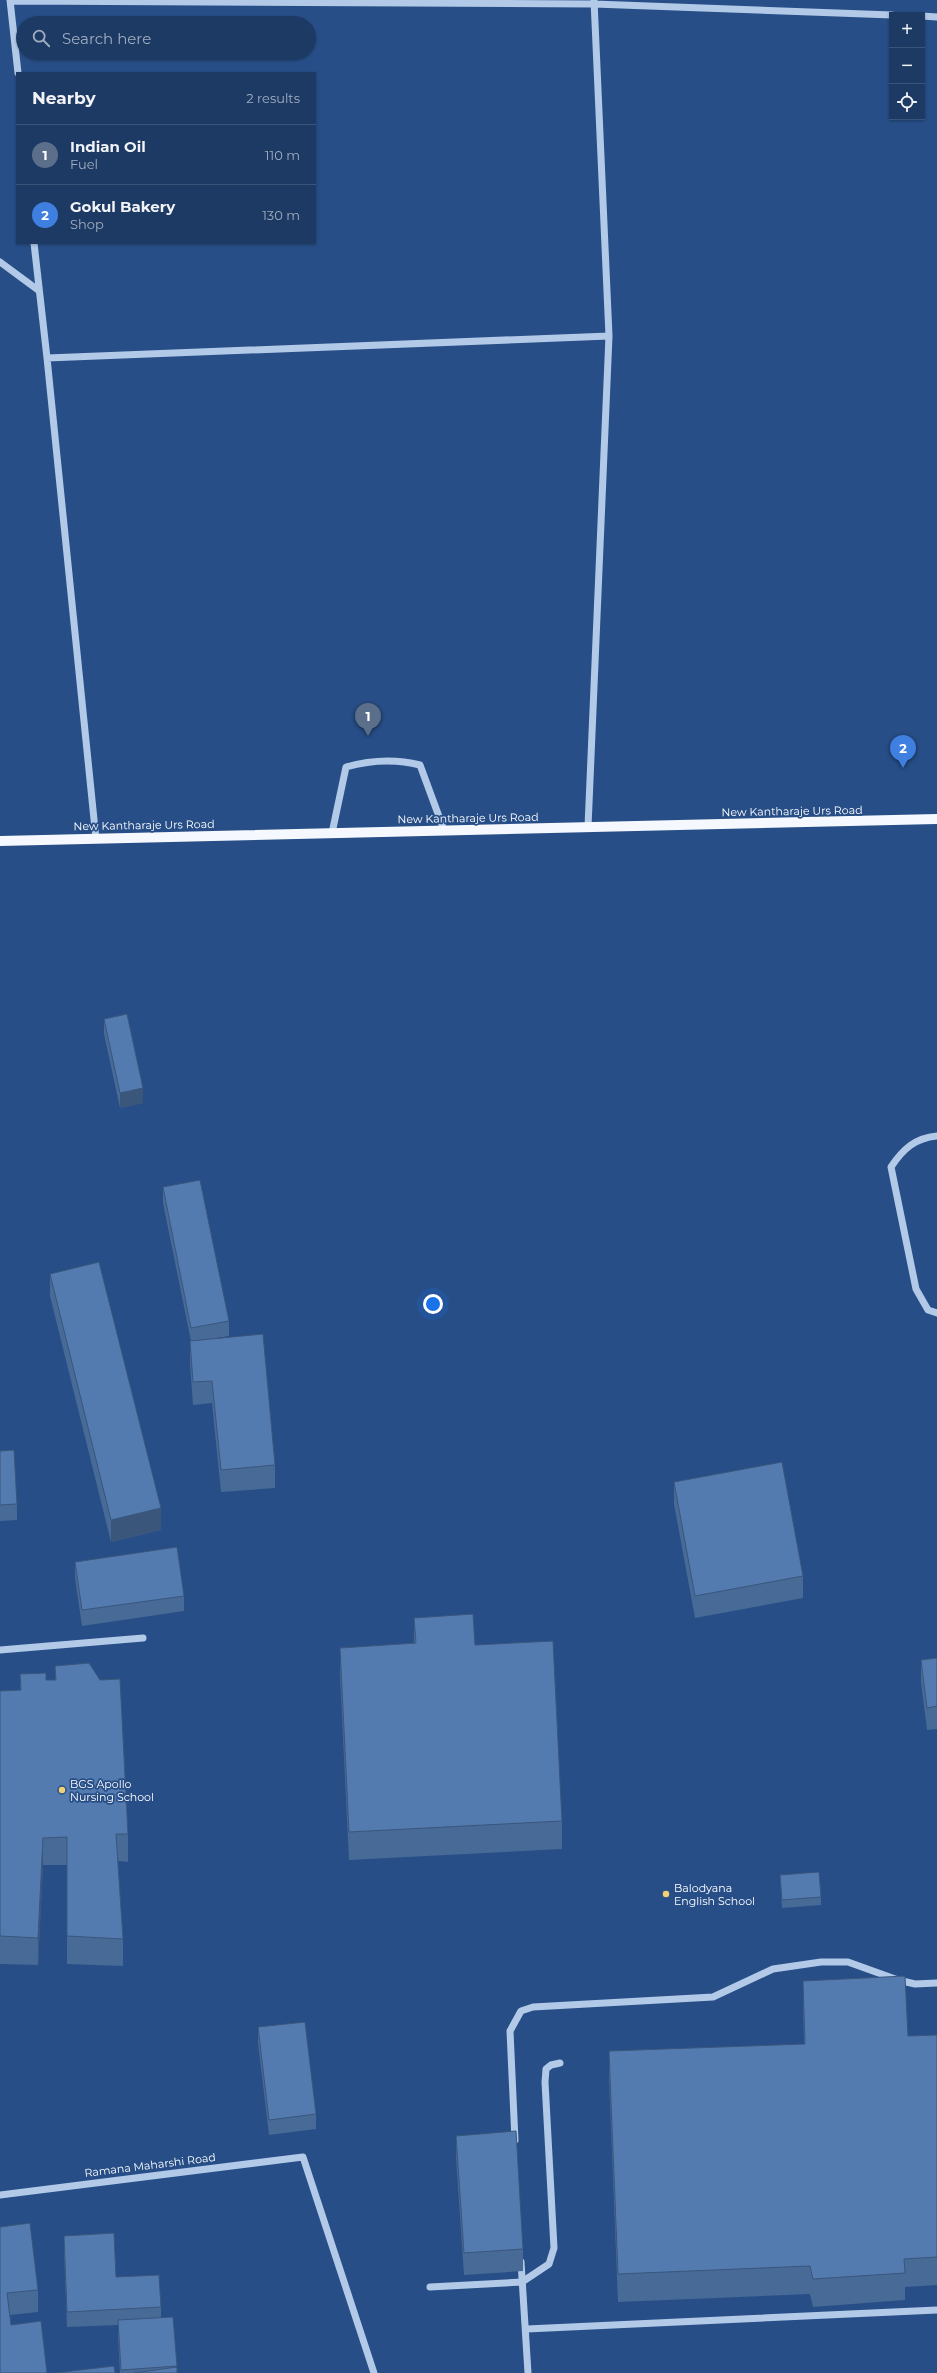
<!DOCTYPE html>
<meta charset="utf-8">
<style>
:root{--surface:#1d3a65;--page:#25416b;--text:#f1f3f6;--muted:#a0adbf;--line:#3b5479;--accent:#8abfa5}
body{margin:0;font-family:Montserrat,sans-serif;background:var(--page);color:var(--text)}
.controls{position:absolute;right:12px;top:12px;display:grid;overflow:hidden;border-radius:0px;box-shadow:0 1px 3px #0004}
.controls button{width:36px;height:36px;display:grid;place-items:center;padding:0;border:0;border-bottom:1px solid var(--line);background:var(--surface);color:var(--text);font:20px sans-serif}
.you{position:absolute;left:433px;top:1304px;width:14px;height:14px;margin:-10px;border:3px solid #fff;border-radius:50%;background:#1a73e8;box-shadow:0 0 0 6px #1a73e833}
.badge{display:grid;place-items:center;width:26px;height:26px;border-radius:50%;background:var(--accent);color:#fff;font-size:13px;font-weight:700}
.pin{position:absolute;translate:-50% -33px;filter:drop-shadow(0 1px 2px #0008)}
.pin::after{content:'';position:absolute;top:21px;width:14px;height:12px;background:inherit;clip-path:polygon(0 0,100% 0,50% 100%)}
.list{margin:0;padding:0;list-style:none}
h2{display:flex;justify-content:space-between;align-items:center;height:52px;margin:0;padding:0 16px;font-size:17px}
h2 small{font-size:13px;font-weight:400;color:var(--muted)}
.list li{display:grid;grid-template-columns:26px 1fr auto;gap:12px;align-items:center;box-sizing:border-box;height:60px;padding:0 16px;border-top:1px solid var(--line)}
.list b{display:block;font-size:15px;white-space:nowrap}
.list p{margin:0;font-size:13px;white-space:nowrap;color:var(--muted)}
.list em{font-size:13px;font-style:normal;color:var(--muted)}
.icon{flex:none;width:22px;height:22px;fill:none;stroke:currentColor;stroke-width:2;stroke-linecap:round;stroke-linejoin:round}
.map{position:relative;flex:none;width:937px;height:2373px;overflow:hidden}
.search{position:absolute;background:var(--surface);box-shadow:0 1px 3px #0004;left:16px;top:16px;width:300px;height:44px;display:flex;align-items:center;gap:10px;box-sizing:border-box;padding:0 14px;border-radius:22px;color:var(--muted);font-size:15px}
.panel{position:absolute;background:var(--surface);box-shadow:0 1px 3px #0004;left:16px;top:72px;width:300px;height:172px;border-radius:0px}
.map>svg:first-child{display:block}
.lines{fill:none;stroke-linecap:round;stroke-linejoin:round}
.minor{stroke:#b2c9e8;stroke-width:7}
.major{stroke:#f5f8fe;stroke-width:10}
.wall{fill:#476a97}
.shaded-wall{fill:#3a567b}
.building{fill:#537bb0;stroke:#3a567b}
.poi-dot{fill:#f1d177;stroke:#274e87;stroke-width:1.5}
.labels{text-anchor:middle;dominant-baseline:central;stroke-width:3.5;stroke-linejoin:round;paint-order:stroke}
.street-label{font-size:11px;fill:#fff;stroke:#274e87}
.poi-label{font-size:11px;fill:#fff;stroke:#274e87;text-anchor:start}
</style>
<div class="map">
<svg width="937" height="2373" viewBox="0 0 937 2373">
<rect width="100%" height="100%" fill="#274e87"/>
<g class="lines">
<path class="minor" d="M 10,0 L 18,73
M 11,1 L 594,4 L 892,15
M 922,16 L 937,17
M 34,243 L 47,358 L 609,336
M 0,262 L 38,290
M 47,358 L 96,839
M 588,827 L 609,336 L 594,0
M 332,833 L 346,767 C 371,760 396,759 420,765 L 444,830
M 937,1136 C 915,1138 903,1149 891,1167 L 916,1289 L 928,1310 L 937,1313
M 0,1650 L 143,1638
M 515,2140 L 510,2031 L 521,2011 L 533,2007 L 713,1997 L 773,1969 L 821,1962 L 848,1962 L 898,1980 L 915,1984 L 937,1983
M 0,2195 L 303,2157 L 374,2373
M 521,2262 L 528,2373
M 430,2287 L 522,2282 L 549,2264 L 554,2248 L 545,2082 L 546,2069 L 551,2065 L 560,2063
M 527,2329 L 937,2310"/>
<path class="major" d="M 0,841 L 937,819"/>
</g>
<path class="wall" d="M 104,1019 L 143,1103 L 120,1108 L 104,1034 Z
M 163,1187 L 229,1321 L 229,1336 L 217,1338 L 275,1465 L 275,1488 L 221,1492 L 212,1403 L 193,1405 L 190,1363 L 190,1341 L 191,1341 L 163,1203 Z
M 50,1274 L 161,1530 L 111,1542 L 50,1296 Z
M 0,1451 L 17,1504 L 17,1520 L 0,1521 Z
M 674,1482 L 803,1576 L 803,1598 L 695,1618 L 674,1504 Z
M 75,1562 L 184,1596 L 184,1611 L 82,1626 L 75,1578 Z
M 414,1618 L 475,1645 L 562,1821 L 562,1849 L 349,1860 L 340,1676 L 340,1648 L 414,1644 Z
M 937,1658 L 937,1729 L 927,1730 L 921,1682 L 921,1660 Z
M 55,1666 L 128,1834 L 128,1862 L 118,1861 L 123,1939 L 123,1966 L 67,1964 L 67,1865 L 43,1865 L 38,1965 L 0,1964 L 0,1691 L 20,1690 L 20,1674 L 46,1680 L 55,1680 Z
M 780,1875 L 821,1897 L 821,1905 L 782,1908 Z
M 803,1981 L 908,2036 L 937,2035 L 937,2285 L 905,2287 L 905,2300 L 813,2307 L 810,2294 L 618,2302 L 609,2079 L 609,2051 L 804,2044 L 803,2008 Z
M 258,2027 L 316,2114 L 316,2129 L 269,2135 L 258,2043 Z
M 456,2136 L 523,2249 L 523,2271 L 464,2275 L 456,2158 Z
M 0,2227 L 38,2290 L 38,2312 L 10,2315 L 11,2325 L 0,2373 Z
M 64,2236 L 116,2277 L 161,2307 L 161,2318 L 173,2317 L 177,2373 L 120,2373 L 118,2336 L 118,2325 L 67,2327 L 64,2252 Z"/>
<path class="shaded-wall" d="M 143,1088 L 143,1103 L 120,1108 L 120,1093 Z
M 161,1508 L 161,1530 L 111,1542 L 111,1520 Z
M 43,1838 L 43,1865 L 38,1965 L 38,1938 Z"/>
<path class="building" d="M 127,1014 L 143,1088 L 120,1093 L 104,1019 Z
M 200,1180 L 229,1321 L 191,1328 L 163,1187 Z
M 99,1262 L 161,1508 L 111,1520 L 50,1274 Z
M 263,1334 L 275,1465 L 221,1470 L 212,1381 L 193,1382 L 190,1341 Z
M 14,1450 L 17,1504 L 0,1505 L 0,1451 Z
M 782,1462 L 803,1576 L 695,1596 L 674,1482 Z
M 177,1547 L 184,1596 L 82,1610 L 75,1562 Z
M 473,1614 L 475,1645 L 553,1641 L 562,1821 L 349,1832 L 340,1648 L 416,1643 L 414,1618 Z
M 937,1658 L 937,1706 L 927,1708 L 921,1660 Z
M 89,1663 L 100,1680 L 120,1679 L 128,1834 L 116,1834 L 123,1939 L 67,1936 L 67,1837 L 43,1838 L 38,1938 L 0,1936 L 0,1691 L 21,1690 L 20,1674 L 46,1673 L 46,1680 L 56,1680 L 55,1666 Z
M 819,1872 L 821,1897 L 782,1900 L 780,1875 Z
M 905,1976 L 908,2036 L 937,2035 L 937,2257 L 904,2259 L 905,2273 L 813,2279 L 810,2266 L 618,2274 L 609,2051 L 805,2044 L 803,1981 Z
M 305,2022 L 316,2114 L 269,2120 L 258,2027 Z
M 516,2131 L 523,2249 L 464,2253 L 456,2136 Z
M 30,2223 L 38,2290 L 7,2293 L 11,2325 L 41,2321 L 47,2373 L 0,2373 L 0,2227 Z
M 114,2233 L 116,2277 L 159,2275 L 161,2307 L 67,2312 L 64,2236 Z
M 173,2317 L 177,2366 L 121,2370 L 118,2320 Z
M 114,2366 L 115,2373 L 55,2373 Z
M 177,2367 L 177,2373 L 134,2373 Z"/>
<g class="poi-dot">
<circle cx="62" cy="1790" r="4"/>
<circle cx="666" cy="1894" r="4"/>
</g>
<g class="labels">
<g class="street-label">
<text transform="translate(792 811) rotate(-1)">New Kantharaje Urs Road</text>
<text transform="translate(468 818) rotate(-1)">New Kantharaje Urs Road</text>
<text transform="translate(144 825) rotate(-1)">New Kantharaje Urs Road</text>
<text transform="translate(150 2165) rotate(-7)">Ramana Maharshi Road</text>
</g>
<g class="poi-label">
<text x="70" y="1784">BGS Apollo<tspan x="70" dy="13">Nursing School</tspan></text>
<text x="674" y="1888">Balodyana<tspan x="674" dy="13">English School</tspan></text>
</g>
</g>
</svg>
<div class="controls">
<button>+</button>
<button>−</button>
<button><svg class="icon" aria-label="locate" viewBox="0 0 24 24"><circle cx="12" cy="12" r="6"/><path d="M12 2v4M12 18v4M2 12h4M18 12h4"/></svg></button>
</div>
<div class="you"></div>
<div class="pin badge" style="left:368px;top:736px;background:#5c6f8a">1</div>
<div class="pin badge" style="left:903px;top:768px;background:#3f7fe0">2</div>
<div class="search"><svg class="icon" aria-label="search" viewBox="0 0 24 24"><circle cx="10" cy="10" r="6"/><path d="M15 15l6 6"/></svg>Search here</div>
<section class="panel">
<h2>Nearby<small>2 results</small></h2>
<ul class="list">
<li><span class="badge" style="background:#5c6f8a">1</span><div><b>Indian Oil</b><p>Fuel</p></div><em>110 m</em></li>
<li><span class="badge" style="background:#3f7fe0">2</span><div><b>Gokul Bakery</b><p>Shop</p></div><em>130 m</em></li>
</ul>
</section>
</div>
